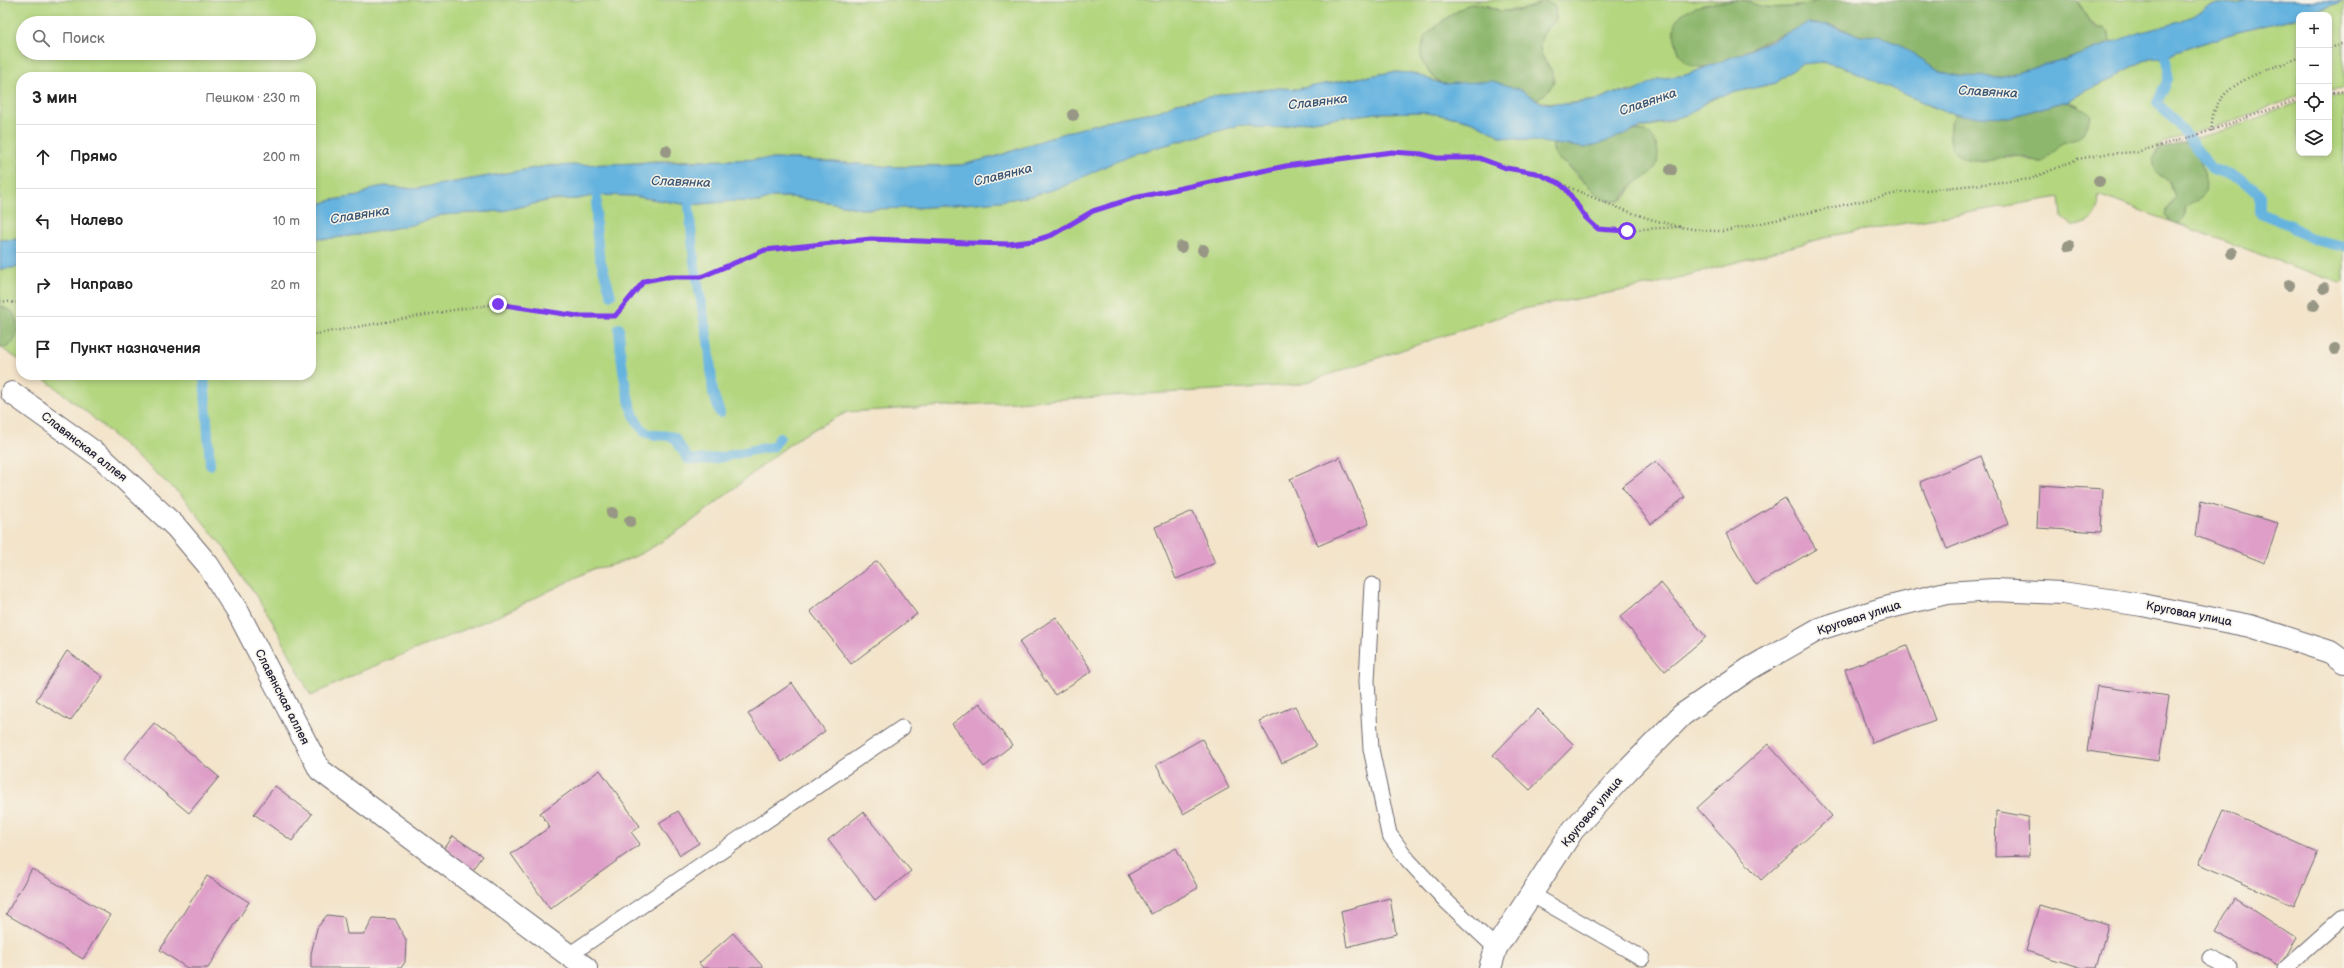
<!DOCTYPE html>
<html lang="ru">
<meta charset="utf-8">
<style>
:root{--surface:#fff;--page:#f6f6f6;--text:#222;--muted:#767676;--line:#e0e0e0}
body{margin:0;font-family:"Balsamiq Sans",sans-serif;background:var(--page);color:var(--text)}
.controls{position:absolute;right:12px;top:12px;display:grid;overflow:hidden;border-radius:8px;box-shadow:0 2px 6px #0003}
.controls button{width:36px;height:36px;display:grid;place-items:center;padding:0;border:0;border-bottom:1px solid var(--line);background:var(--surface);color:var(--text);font:20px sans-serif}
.stop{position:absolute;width:12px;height:12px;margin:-9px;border:3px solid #7c3aed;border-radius:50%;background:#fff}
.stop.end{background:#7c3aed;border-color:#fff;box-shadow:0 1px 4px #0008}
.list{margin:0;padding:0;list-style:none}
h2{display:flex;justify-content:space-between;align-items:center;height:52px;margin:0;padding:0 16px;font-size:17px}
h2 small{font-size:13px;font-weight:400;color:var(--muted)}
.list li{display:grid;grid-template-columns:26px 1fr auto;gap:12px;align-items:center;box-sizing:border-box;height:64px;padding:0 16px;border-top:1px solid var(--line)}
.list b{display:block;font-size:15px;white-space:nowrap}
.list em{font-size:13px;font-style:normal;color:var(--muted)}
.icon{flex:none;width:22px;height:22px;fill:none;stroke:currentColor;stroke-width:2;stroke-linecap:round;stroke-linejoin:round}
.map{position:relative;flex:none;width:2344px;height:968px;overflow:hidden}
.search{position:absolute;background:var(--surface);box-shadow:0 2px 6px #0003;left:16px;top:16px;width:300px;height:44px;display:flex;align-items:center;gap:10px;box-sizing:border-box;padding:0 14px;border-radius:22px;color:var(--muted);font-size:15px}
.panel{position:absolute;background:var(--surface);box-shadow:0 2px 6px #0003;left:16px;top:72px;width:300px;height:308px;border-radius:16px}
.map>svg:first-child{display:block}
.green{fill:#b3d67f;stroke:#6a7c5d;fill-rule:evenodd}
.forest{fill:#8eb76e;stroke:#586c54}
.water{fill:#65b3df;stroke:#446a8d}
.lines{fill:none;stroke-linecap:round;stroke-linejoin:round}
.stream{stroke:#65b3df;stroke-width:10}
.building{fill:#de9ec8}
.lane-casing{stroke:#6b666d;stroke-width:17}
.street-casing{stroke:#6b666d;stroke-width:24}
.path{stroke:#6b666d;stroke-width:2.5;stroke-dasharray:1 3;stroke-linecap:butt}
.lane{stroke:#fff;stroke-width:15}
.street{stroke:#fff;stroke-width:22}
.tree{fill:#989786}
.route{stroke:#7c3aed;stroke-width:5}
.labels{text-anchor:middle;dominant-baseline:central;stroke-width:3;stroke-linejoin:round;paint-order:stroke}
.street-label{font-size:12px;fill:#22223b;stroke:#f7f3e8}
.water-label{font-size:13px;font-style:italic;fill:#395574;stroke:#f7f3e8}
</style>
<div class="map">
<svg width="2344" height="968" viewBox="0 0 2344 968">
<rect width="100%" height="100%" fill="#f7f3e8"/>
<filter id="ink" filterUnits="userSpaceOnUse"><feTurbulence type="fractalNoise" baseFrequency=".025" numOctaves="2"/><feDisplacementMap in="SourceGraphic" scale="8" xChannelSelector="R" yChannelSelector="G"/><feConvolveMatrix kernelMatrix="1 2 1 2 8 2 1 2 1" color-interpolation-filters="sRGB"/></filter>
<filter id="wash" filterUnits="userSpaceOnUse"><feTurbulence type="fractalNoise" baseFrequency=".012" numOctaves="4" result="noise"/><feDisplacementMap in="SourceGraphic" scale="16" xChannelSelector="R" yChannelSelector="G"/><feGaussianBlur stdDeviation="0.9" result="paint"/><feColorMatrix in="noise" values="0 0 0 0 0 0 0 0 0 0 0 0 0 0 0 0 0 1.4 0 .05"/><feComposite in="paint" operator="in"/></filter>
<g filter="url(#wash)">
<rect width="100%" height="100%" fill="#f3e4ca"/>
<path class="green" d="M 0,0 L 1737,0 L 1715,4 L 1674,32 C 1677,55 1682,63 1704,68 L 1686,75 L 1658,79 L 1637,91 L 1615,92 L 1597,100 L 1561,104 L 1536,101 C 1579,69 1525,62 1543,34 C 1547,29 1552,24 1556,20 L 1555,6 L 1538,3 L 1527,9 L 1501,11 L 1487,5 L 1459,10 L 1445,19 L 1425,37 L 1423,43 L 1428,71 L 1442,84 L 1413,73 L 1392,72 L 1297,89 L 1280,88 L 1225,94 L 1177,103 L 1159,111 L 1114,119 L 1061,134 L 998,156 L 961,165 L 894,167 L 797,159 L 653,161 L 616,165 L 547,166 L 414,189 L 385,186 L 373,188 L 359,196 L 332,200 L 311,207 L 311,77 L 21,77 L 21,239 L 0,240 ZM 23,23 L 309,23 L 309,53 L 23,53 Z
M 1742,0 L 1816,0 C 1809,7 1769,9 1759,6 C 1752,4 1749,0 1742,0 Z
M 2076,0 L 2247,0 L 2238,3 L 2214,4 L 2180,22 L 2110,44 L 2109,33 C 2086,24 2091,17 2076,0 Z
M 2344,1 L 2344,88 L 2329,90 L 2329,15 L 2305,15 Z
M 2299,17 L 2299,96 L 2230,122 L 2163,142 L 2155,153 L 2154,164 L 2161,176 L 2169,180 L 2175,198 L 2169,205 L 2168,219 L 2179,224 L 2185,215 L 2186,206 L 2205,175 C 2198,164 2197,145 2182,142 L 2231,128 L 2299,102 L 2299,153 L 2329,153 L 2329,97 L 2344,95 L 2344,282 L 2339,283 L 2098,195 C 2101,216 2093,224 2073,226 L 2062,217 L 2060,197 L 1835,235 L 1656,284 L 1523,309 L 1298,385 L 847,412 C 829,422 809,430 793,442 C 743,477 654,565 595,568 L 503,614 L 362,671 L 311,696 L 272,620 L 225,549 L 182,496 L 82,408 L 39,375 L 311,375 L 311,238 L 327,239 L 363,234 L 411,225 L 442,215 L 502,211 L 551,200 L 578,199 L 597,195 L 633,196 L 689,205 L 737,201 L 760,202 L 773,197 L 790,197 L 834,203 L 861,209 L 916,208 L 999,201 L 1031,196 L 1061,187 L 1128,155 L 1241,125 L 1274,128 L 1303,122 L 1377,113 L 1421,112 L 1459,118 L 1473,122 L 1502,137 L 1553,143 L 1552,149 C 1564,162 1602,207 1621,200 C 1628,197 1628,192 1632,186 C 1637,180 1648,176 1654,170 L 1645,132 L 1634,130 L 1671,121 L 1719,96 L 1776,83 L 1801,64 L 1812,62 L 1830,63 L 1840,66 L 1878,81 L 1932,107 L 1956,114 L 1950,125 L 1950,140 L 1970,160 L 1983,162 L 2018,155 L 2029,160 L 2043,162 L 2062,143 L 2076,139 L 2083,133 L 2091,116 L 2078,105 L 2067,101 L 2100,84 L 2114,79 L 2123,71 L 2152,57 L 2165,58 L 2176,52 L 2234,33 Z
M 21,267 L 21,361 L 0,347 L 7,347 L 4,307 L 0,306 L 0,269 Z"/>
<path class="forest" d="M 1737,0 C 1751,0 1751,4 1761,6 C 1772,9 1807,8 1816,0 L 2076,0 L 2095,28 L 2104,28 L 2109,33 L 2110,44 C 2062,61 1991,92 1941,71 C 1930,67 1922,59 1912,54 C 1894,44 1873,40 1853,33 C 1845,30 1835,25 1827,25 C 1813,25 1793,31 1780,35 C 1757,42 1714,76 1691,65 C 1681,61 1679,52 1676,43 C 1663,4 1711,4 1737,0 Z
M 1544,1 L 1555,6 L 1556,20 C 1551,26 1543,31 1541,40 C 1534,70 1577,71 1536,101 L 1521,90 L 1465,84 L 1442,84 L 1434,78 L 1422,62 L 1421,53 L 1425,36 L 1445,19 L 1467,5 L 1476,3 L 1501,11 L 1517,11 L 1533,6 Z
M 2067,101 L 2087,110 L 2091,116 L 2083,133 L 2076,139 L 2062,143 L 2043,162 C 2032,162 2025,155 2016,155 C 2008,154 2000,159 1992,160 C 1973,164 1952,160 1950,138 C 1949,129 1950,121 1956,114 L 2010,117 Z
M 1634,130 C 1639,131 1644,131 1649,134 C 1659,142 1661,161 1653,171 C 1648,177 1639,179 1633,185 C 1625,192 1625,204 1610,201 C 1594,197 1585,180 1573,170 C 1563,161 1552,160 1553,143 C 1581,151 1608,140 1634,130 Z
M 2182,142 C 2196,144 2211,181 2204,194 C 2201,201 2192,201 2186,206 L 2184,219 L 2179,224 L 2172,222 L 2166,215 L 2167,209 L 2175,198 L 2171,184 L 2156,171 L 2153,159 L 2160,148 Z
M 0,306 L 12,311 C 19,322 21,340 7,347 L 0,347 Z"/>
<path class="water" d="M 2247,0 L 2344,1 L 2305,15 L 2299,15 L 2299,17 L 2234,33 L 2176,52 L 2165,58 L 2152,57 L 2123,71 L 2114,79 L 2100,84 L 2067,101 L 2010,117 L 1968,116 L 1943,111 L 1840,66 L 1823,62 L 1801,64 L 1776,83 L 1719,96 L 1709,100 L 1690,114 L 1634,130 L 1608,141 L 1585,148 L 1502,137 L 1473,122 L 1459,118 L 1421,112 L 1377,113 L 1303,122 L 1274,128 L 1240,125 L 1129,155 L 1062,187 L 1031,196 L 999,201 L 916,208 L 861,209 L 834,203 L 790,197 L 773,197 L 760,202 L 737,201 L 689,205 L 633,196 L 597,195 L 578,199 L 551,200 L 502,211 L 442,215 L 411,225 L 363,234 L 327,239 L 311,238 L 311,207 L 332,200 L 359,196 L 373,188 L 385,186 L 414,189 L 547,166 L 763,159 L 797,159 L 894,167 L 961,165 L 998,156 L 1061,134 L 1114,119 L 1159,111 L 1177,103 L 1225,94 L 1280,88 L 1297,89 L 1392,72 L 1413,73 L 1442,84 L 1493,81 L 1521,90 L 1542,103 L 1570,104 L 1597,100 L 1616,92 L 1631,93 L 1658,79 L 1686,75 L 1750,50 L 1808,23 L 1828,25 L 1858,35 L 1878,36 L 1898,44 L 1940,71 L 1957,76 L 1999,77 L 2065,60 L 2138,33 L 2180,22 L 2214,4 L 2238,3 Z
M 21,239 L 21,267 L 0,269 L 0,240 Z"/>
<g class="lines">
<path class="stream" d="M 2162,46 L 2168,68 L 2168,79 L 2157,103 L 2177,123 L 2211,168 L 2243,180 L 2260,195 L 2260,213 L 2290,225 L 2297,231 L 2318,241 L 2344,247
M 597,195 L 596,226 L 599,255 L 611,295
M 689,205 L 694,261 L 709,347 L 713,393 L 720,413
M 619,328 C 620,351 626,421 647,433 C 653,436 667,435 674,437 L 688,459 C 717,463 744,449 773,447 L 780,437
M 204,375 L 210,465"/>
</g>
<g id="blocks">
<path class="building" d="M 1981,456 L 2008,524 L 1947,549 L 1920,482 Z
M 1340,457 L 1369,524 L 1318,546 L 1290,479 Z
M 1656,461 L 1685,497 L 1651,524 L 1622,487 Z
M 2039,485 L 2103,489 L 2101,532 L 2037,528 Z
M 1785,498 L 1816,549 L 1756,585 L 1726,534 Z
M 2201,501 L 2278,523 L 2265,563 L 2196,536 Z
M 1193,511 L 1215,563 L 1176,579 L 1155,527 Z
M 877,561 L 917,614 L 851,664 L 810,611 Z
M 1661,583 L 1706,637 L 1665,671 L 1620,617 Z
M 1056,617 L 1092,671 L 1055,695 L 1019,642 Z
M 1907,646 L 1935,720 L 1872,743 L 1845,669 Z
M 67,651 L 103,677 L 70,721 L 36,700 Z
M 792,683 L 825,731 L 782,762 L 748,714 Z
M 2097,686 L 2169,696 L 2159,761 L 2087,751 Z
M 980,703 L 1012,745 L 984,767 L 952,724 Z
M 1295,706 L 1316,746 L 1282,763 L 1259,721 Z
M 1538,709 L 1574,745 L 1530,790 L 1493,755 Z
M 154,723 L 219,777 L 189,813 L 124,759 Z
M 1202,739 L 1229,788 L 1183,814 L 1156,765 Z
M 1768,744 L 1832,816 L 1761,880 L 1697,808 Z
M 600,770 L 640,826 L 631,832 L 640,844 L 550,909 L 511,854 L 550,827 L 540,813 Z
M 275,786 L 312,814 L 292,841 L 254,814 Z
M 2223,810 L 2318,852 L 2294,906 L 2199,864 Z
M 678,811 L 699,843 L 680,855 L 659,823 Z
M 1996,811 L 2028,817 L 2029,856 L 1995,857 Z
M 863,812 L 911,871 L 875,900 L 828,840 Z
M 453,836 L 483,856 L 470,874 L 441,854 Z
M 1176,848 L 1198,888 L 1151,914 L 1128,875 Z
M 32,869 L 110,915 L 83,959 L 6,914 Z
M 207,876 L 249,902 L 208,968 L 187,968 L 160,950 Z
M 1390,898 L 1396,934 L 1347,947 L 1341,911 Z
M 2235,898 L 2296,938 L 2280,966 L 2215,932 Z
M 2039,905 L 2108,925 L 2096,968 L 2083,968 L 2026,951 Z
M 327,915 L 344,917 L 347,934 L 365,934 L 373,918 L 395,919 L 406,940 L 405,962 L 401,968 L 311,968 L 311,954 L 317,928 Z
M 733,933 L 764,968 L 703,968 L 699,963 Z"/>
</g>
</g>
<g filter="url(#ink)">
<use href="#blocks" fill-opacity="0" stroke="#6b666d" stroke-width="1"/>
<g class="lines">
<g class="lane-casing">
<path id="lane" d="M 1372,585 L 1367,681 L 1371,749 L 1389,834 L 1408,860 L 1446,901 L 1496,948
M 1531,894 L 1642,958
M 569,955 L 902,728
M 2210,958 L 2230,968
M 2286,968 L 2344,916"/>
</g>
<g class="street-casing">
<path id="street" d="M 12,393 L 101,457 L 176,527 L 208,565 L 239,614 L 320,770 L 586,968
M 1490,968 L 1496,948 L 1573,830 L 1627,771 L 1682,715 L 1749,669 L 1819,629 L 1882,609 L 1946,593 L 1994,590 L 2062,593 L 2142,605 L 2250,626 L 2330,652 L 2344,662"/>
</g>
<path class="path" d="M 2329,48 L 2344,43
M 2329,93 L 2344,91
M 2212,131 C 2208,84 2265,71 2299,58
M 1562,184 C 1610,205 1672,233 1725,231 L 1898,193 L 2030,179 L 2078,159 L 2105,154 L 2137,152 L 2201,134 L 2299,99
M 0,301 L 21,303
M 311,335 L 465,308 L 498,304 L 578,317 L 615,316 L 644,281 L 665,277 L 701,277 L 765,250 L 847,241 L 888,238 L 904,241 L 969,243 L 1008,244 L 1033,241 L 1052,235 L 1093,211 L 1134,198 L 1301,163 L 1391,152 L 1422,154 L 1436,158 L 1479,158 L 1506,168 L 1536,173 L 1559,183 L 1571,195 L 1594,226 L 1604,231 L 1681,227"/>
<use href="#lane" class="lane"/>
<use href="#street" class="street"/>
</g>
<g class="tree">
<circle cx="1073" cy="115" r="6"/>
<circle cx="666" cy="151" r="6"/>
<circle cx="1671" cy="170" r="6"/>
<circle cx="2099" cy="181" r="6"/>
<circle cx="2069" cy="246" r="6"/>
<circle cx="1181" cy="247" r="6"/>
<circle cx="1203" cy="250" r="6"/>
<circle cx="2232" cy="253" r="6"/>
<circle cx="2289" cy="285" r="6"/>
<circle cx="2324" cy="288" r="6"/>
<circle cx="2314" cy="305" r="6"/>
<circle cx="2335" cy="349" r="6"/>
<circle cx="612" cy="513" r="6"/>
<circle cx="630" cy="521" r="6"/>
</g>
</g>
<g class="lines" filter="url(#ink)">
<path class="route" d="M 498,304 L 578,316 L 615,316 L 644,281 L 665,277 L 701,277 L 765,250 L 871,239 L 969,243 L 1008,244 L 1033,241 L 1052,235 L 1093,211 L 1134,198 L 1286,166 L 1392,152 L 1422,154 L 1436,158 L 1479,158 L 1506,168 L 1536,173 L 1559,183 L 1566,189 L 1586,218 L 1598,229 L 1627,231"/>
</g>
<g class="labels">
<g class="street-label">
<text transform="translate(84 447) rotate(38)">Славянская аллея</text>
<text transform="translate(2189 614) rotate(11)">Круговая улица</text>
<text transform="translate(1859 618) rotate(-18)">Круговая улица</text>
<text transform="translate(282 697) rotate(63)">Славянская аллея</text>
<text transform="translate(1592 812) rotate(-50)">Круговая улица</text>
</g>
<g class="water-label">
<text transform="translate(1988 92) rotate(3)">Славянка</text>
<text transform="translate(1318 102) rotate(-7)">Славянка</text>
<text transform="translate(1648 102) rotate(-19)">Славянка</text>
<text transform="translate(1003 175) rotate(-14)">Славянка</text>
<text transform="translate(681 182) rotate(2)">Славянка</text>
<text transform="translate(360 215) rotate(-9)">Славянка</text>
</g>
</g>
</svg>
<div class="controls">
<button>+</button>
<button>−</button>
<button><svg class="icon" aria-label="locate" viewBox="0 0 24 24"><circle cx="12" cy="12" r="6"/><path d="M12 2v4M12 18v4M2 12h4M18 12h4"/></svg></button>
<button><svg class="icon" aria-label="layers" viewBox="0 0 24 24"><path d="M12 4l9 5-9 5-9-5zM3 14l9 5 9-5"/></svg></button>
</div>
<div class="stop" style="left:1627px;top:231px"></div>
<div class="stop end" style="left:498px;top:304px"></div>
<div class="search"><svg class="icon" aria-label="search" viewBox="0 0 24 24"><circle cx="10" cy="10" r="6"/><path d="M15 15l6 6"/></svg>Поиск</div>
<section class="panel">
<h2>3 мин<small>Пешком · 230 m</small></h2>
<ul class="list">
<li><svg class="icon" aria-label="ahead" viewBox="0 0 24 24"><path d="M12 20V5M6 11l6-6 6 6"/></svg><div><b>Прямо</b></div><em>200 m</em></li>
<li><svg class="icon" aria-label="left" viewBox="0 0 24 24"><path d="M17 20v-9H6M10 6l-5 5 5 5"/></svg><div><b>Налево</b></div><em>10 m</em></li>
<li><svg class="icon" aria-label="right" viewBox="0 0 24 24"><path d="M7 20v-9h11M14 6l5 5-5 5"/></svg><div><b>Направо</b></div><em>20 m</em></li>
<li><svg class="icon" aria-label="arrive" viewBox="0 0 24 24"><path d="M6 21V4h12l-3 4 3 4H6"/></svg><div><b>Пункт назначения</b></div></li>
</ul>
</section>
</div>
